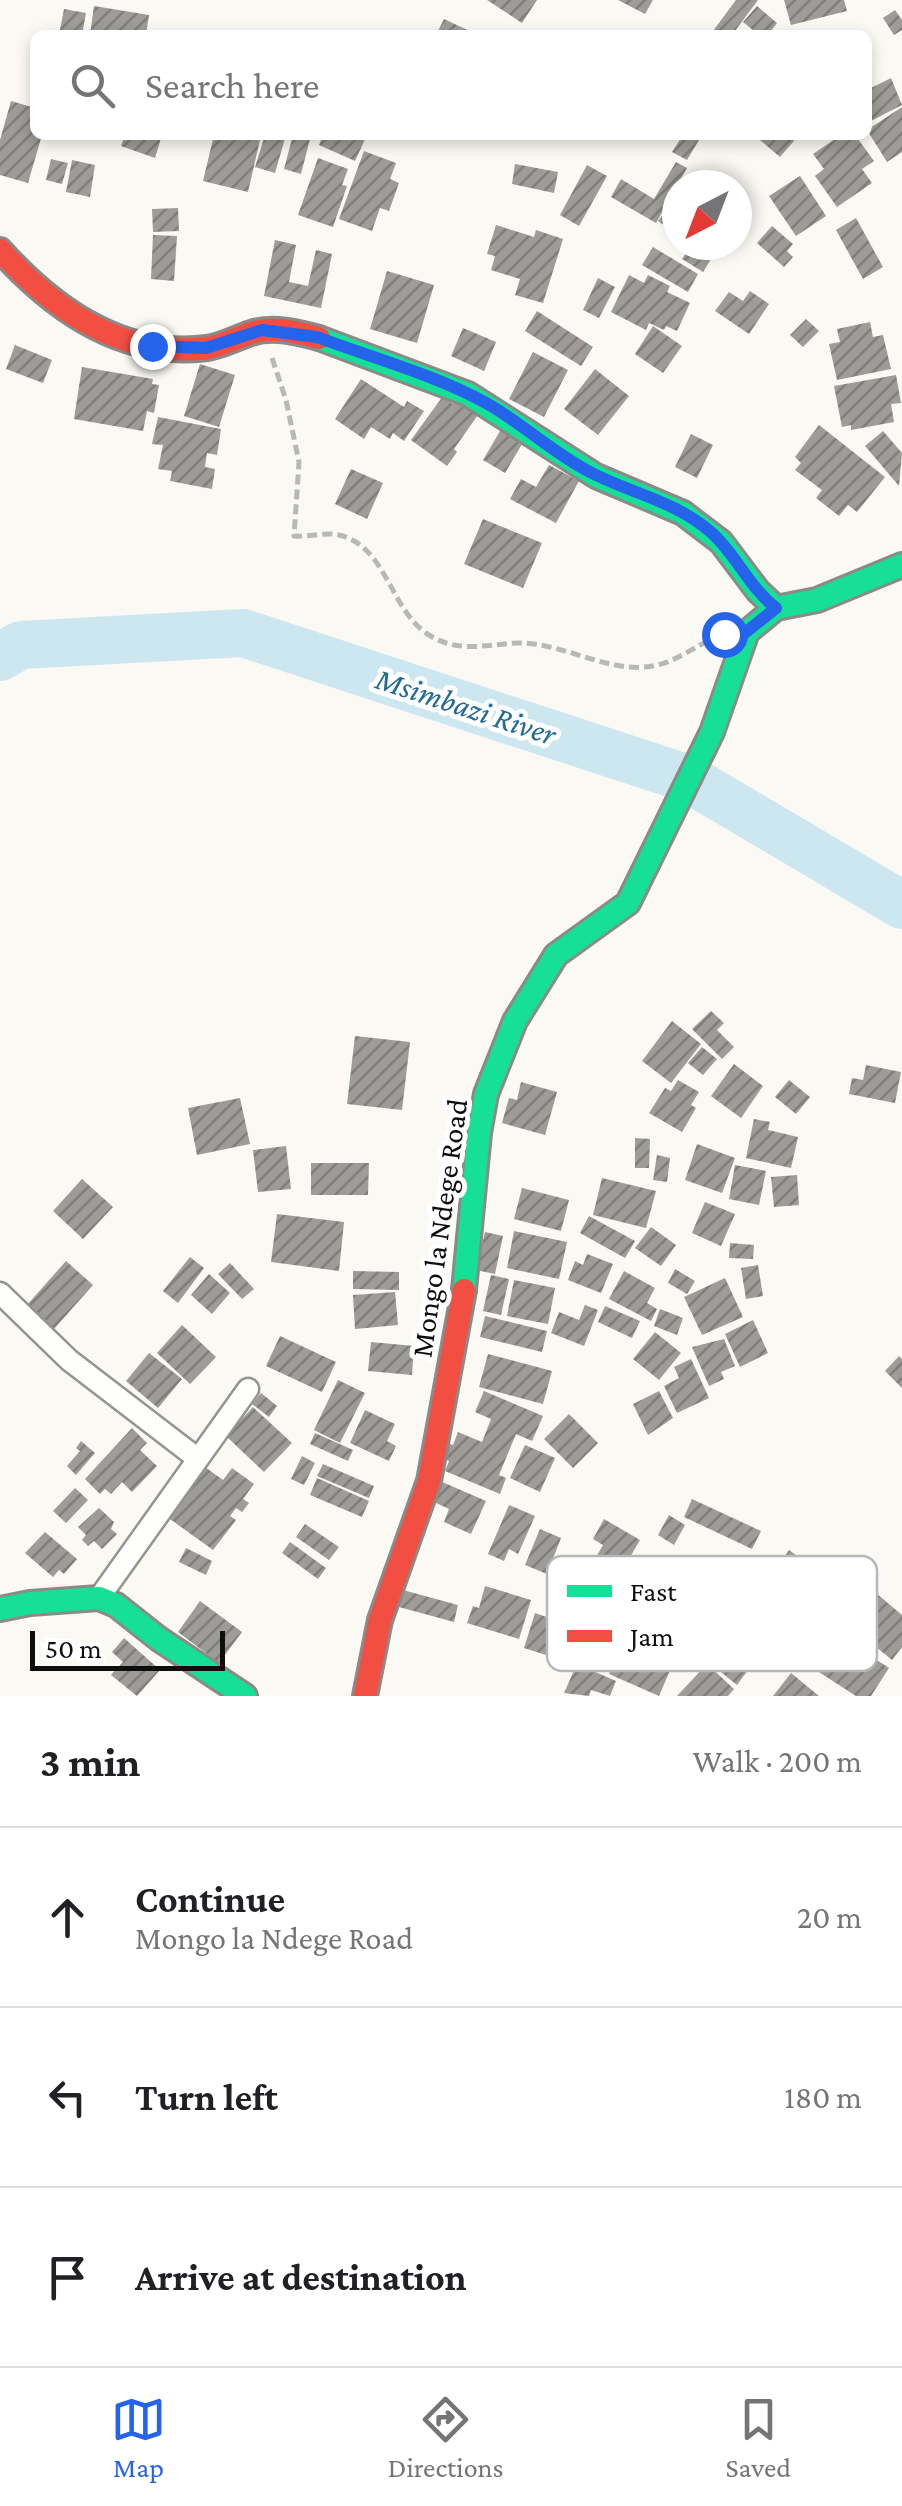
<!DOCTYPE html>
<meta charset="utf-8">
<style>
:root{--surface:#fff;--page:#f2f2f2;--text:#202124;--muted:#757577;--line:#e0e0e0;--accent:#2563eb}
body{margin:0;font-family:"Crimson Pro",serif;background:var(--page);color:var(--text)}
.compass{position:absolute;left:662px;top:170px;width:90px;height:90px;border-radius:50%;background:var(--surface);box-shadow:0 5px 15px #0003;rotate:222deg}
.scale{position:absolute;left:30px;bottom:25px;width:195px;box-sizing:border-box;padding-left:10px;border:5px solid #0e0e0e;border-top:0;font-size:28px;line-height:35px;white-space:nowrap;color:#0e0e0e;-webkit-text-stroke:8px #fff;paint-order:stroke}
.stop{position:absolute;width:30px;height:30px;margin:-22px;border:8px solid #2563eb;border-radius:50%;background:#fff}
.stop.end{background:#2563eb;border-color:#fff;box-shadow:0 2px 10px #0008}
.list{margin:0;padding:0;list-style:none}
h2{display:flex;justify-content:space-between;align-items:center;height:130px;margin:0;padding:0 40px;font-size:42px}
h2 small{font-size:32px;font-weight:400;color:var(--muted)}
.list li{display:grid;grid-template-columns:65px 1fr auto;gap:30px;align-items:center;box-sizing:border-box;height:180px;padding:0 40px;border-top:2px solid var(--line)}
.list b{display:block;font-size:38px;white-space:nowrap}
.list p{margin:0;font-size:32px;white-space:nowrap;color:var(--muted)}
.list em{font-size:32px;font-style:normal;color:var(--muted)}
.icon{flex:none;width:55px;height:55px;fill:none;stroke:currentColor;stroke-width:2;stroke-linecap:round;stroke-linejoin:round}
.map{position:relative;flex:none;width:902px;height:1696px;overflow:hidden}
.search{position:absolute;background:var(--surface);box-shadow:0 5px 15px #0003;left:30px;right:30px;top:30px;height:110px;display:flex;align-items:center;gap:25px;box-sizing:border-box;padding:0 35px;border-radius:15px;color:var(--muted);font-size:38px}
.sheet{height:670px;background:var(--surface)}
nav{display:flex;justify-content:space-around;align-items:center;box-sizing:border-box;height:140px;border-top:2px solid var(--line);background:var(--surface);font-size:28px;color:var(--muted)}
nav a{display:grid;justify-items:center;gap:5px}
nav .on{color:var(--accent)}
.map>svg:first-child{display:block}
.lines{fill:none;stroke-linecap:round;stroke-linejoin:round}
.river{stroke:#cde7f0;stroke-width:48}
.building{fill:url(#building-hatch)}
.street-casing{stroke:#949491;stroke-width:25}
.fast-casing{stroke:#8b8a88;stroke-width:28}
.jam-casing{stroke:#8b8a88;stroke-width:28}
.path{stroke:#b8b8b7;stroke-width:5;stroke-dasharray:10 5;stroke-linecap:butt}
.street{stroke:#fefefd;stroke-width:20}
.fast{stroke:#16e098;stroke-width:22}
.jam{stroke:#f24e42;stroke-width:22}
.route{stroke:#2563eb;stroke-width:12}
.labels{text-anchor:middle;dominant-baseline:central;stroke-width:10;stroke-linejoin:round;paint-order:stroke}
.street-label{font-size:30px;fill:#0e0e0e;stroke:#fff}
.water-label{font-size:32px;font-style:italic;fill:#256a91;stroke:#fff}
.key{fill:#fff;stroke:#b7b7b7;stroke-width:2.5}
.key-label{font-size:28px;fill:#0e0e0e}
</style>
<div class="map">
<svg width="902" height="1696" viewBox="0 0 902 1696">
<defs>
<pattern id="building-hatch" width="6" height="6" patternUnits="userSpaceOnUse" patternTransform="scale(2.5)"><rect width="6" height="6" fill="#9e9c98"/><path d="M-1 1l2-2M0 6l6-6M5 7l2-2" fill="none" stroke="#7f7e7a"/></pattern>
</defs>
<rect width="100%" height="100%" fill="#faf9f3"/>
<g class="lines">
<path class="river" d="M 0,657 L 21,645 L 243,633 L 689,779 L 902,905"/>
</g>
<path class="building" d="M 487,0 L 537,0 L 522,23 Z
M 618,0 L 653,0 L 645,14 Z
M 736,0 L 758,0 L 732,35 L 710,35 Z
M 784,0 L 844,0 L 847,11 L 791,25 Z
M 94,6 L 149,15 L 146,35 L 90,35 Z
M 757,6 L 777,23 L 768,35 L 759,35 L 743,22 Z
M 64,9 L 86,13 L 82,35 L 59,35 Z
M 895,10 L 902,20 L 902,30 L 894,35 L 883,18 Z
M 444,19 L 478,35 L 436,35 Z
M 891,78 L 902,105 L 867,123 L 867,90 Z
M 11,101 L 35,108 L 35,135 L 42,135 L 28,183 L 0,175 L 0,140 Z
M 902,107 L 902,152 L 887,162 L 867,130 Z
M 125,135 L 162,135 L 155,158 L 121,146 Z
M 214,135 L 245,135 L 260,140 L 248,192 L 203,181 Z
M 265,135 L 286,135 L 275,173 L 255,167 Z
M 293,135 L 310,139 L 301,174 L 284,169 Z
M 323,135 L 367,135 L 355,161 L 319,145 Z
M 683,135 L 702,135 L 687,160 L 672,152 Z
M 754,135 L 799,135 L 780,157 Z
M 841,135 L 855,135 L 874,161 L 862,169 L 872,183 L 837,207 L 815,176 L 824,169 L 813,154 Z
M 364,151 L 396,163 L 390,179 L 399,183 L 389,211 L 380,208 L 372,231 L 339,219 Z
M 318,158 L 348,169 L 342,185 L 347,186 L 333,227 L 298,215 Z
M 51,159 L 68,163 L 62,184 L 46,180 Z
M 72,160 L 95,165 L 90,197 L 66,192 Z
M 676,162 L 687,168 L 656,223 L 611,197 L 621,179 L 654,199 Z
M 515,164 L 558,172 L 554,193 L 512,184 Z
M 587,165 L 607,176 L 579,226 L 560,215 Z
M 800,176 L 826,216 L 796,236 L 769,196 Z
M 675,198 L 677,222 L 671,230 L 658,221 Z
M 178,208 L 179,231 L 153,232 L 152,209 Z
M 856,218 L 883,267 L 863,279 L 836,230 Z
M 496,225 L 534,237 L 536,230 L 563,239 L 543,303 L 515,295 L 520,279 L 491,270 L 495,256 L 487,254 Z
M 772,226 L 793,244 L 787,251 L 793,257 L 784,267 L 757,243 Z
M 153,235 L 177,236 L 174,281 L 151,279 Z
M 275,240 L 296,245 L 289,282 L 308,286 L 316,250 L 332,254 L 321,308 L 264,296 Z
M 691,245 L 720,245 L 703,272 L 682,259 Z
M 653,247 L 698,274 L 688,292 L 642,265 Z
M 387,271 L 434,285 L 417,343 L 370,329 Z
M 629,275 L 644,283 L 648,275 L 670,286 L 667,292 L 690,303 L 677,331 L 666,326 L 664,330 L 649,323 L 646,330 L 611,312 Z
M 598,278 L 615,287 L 599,318 L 583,310 Z
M 750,291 L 769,304 L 749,334 L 715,311 L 729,292 L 743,301 Z
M 537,311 L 593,347 L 581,366 L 525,331 Z
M 806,319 L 819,331 L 803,347 L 790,335 Z
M 870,322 L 873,337 L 883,335 L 891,369 L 837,380 L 829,344 L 840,342 L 837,329 Z
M 653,326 L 682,346 L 663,373 L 635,354 Z
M 463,328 L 496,342 L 484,371 L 451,356 Z
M 15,345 L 52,360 L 43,383 L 6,369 Z
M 533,352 L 568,370 L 544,417 L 509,399 Z
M 200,364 L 235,375 L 219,427 L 184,416 Z
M 82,367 L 153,379 L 152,384 L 159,385 L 154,413 L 147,411 L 143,431 L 74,419 Z
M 595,369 L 629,396 L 598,435 L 564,409 Z
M 896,375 L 901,403 L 891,404 L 894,422 L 851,430 L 851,425 L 842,427 L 834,386 Z
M 361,379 L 404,407 L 407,401 L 424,411 L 404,441 L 393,433 L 390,439 L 371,427 L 364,439 L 335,419 Z
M 443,396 L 453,404 L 458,397 L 480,412 L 454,449 L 457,452 L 447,466 L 411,440 Z
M 158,417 L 221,429 L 217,455 L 207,453 L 205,467 L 215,469 L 212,489 L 170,481 L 172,471 L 158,469 L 163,445 L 152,444 Z
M 819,425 L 885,477 L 857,512 L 848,505 L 839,516 L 816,498 L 822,490 L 795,470 L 801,463 L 795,457 Z
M 503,426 L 525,439 L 505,473 L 483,460 Z
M 883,431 L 902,453 L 899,486 L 865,446 Z
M 691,434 L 713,445 L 697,478 L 675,467 Z
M 549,465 L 579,481 L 556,523 L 510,499 L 521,479 L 536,487 Z
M 351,469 L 383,483 L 367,519 L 335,504 Z
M 483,519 L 542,543 L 523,588 L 464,564 Z
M 711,1011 L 724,1023 L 717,1030 L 734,1047 L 722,1059 L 692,1029 Z
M 672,1021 L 701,1044 L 671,1083 L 642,1061 Z
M 355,1036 L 410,1042 L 402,1110 L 347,1104 Z
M 702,1047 L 717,1059 L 703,1075 L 688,1063 Z
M 734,1064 L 763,1086 L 741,1118 L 711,1096 Z
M 866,1065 L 901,1072 L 895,1103 L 849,1094 L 852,1078 L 863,1080 Z
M 678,1080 L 699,1092 L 691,1105 L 696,1108 L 682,1132 L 649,1113 L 665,1088 L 671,1091 Z
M 789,1080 L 810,1097 L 796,1114 L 775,1097 Z
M 521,1082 L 557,1092 L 545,1135 L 502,1123 L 509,1098 L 517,1100 Z
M 240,1098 L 250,1144 L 197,1155 L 188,1108 Z
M 754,1119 L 770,1122 L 768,1130 L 798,1137 L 791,1168 L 746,1158 Z
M 635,1138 L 650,1139 L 649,1168 L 635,1168 Z
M 697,1144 L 735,1158 L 722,1193 L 685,1180 Z
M 286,1146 L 291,1189 L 258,1192 L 253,1150 Z
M 657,1155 L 670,1158 L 667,1182 L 653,1180 Z
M 311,1163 L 369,1163 L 368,1195 L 311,1195 Z
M 735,1165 L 766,1171 L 759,1205 L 729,1199 Z
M 797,1175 L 799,1205 L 774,1207 L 771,1177 Z
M 602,1178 L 656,1191 L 646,1228 L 593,1215 Z
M 82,1179 L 113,1207 L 83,1239 L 53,1211 Z
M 522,1188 L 569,1200 L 561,1231 L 514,1219 Z
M 705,1202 L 735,1214 L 721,1246 L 692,1233 Z
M 277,1214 L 344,1222 L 339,1271 L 271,1262 Z
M 589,1216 L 635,1241 L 625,1258 L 580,1233 Z
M 651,1227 L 676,1245 L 661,1266 L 635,1248 Z
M 514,1231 L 567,1242 L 559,1279 L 507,1268 Z
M 485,1232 L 503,1236 L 495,1274 L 476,1270 Z
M 730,1243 L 754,1245 L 753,1259 L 729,1258 Z
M 587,1254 L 613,1264 L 601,1293 L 568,1280 L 575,1261 L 583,1265 Z
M 190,1257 L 204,1268 L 178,1303 L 163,1291 Z
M 66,1261 L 93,1285 L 54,1329 L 27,1305 Z
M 230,1263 L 254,1289 L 242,1299 L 218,1274 Z
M 758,1265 L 763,1296 L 746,1299 L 741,1268 Z
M 675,1269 L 695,1281 L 687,1294 L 668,1283 Z
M 353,1271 L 399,1272 L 399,1290 L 353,1289 Z
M 624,1271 L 655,1288 L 647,1303 L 657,1309 L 651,1321 L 609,1299 Z
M 209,1274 L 230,1293 L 212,1314 L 191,1295 Z
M 491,1275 L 509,1279 L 501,1315 L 483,1311 Z
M 725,1278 L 743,1317 L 702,1335 L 684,1297 Z
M 514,1280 L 555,1288 L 548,1324 L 507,1316 Z
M 395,1292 L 398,1325 L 355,1329 L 353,1295 Z
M 585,1305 L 598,1310 L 584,1346 L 551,1333 L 559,1312 L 579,1320 Z
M 605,1306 L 640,1321 L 632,1338 L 598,1322 Z
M 660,1309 L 683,1318 L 677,1335 L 654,1326 Z
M 485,1316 L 547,1331 L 542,1352 L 480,1337 Z
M 753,1320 L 768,1353 L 740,1367 L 725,1334 Z
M 182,1325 L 216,1357 L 190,1384 L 157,1353 Z
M 655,1332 L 681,1353 L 659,1380 L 633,1359 Z
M 280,1336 L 336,1362 L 322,1392 L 266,1366 Z
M 724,1339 L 735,1366 L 721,1372 L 724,1379 L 709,1386 L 692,1347 Z
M 371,1342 L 414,1346 L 412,1375 L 368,1371 Z
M 149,1353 L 182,1379 L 158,1408 L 126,1381 Z
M 488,1354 L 552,1371 L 543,1404 L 479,1387 Z
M 899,1356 L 902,1359 L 902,1388 L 885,1371 Z
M 691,1359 L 709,1398 L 677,1413 L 664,1386 L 679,1378 L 674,1367 Z
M 338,1380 L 365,1393 L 340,1443 L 314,1430 Z
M 484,1391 L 543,1416 L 532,1441 L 516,1434 L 499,1475 L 506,1478 L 500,1494 L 445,1471 L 449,1461 L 438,1456 L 444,1442 L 453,1445 L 458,1432 L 482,1442 L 491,1419 L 475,1412 Z
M 659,1391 L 673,1418 L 648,1435 L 633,1404 Z
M 261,1393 L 277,1406 L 269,1417 L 252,1404 Z
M 253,1407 L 292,1443 L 264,1472 L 226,1436 Z
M 365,1410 L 395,1424 L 387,1441 L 396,1446 L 389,1461 L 350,1443 Z
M 569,1414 L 598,1443 L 573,1468 L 544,1439 Z
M 132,1428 L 147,1443 L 140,1450 L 157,1466 L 132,1492 L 122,1482 L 111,1494 L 105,1489 L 100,1494 L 85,1479 Z
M 315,1433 L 353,1450 L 348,1461 L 310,1444 Z
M 81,1441 L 95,1453 L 76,1475 L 67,1466 L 80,1451 L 76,1448 Z
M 525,1445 L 555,1458 L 540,1492 L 510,1478 Z
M 302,1456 L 315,1463 L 304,1485 L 291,1479 Z
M 323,1464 L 374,1486 L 369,1498 L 317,1476 Z
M 205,1467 L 223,1480 L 232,1468 L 254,1484 L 243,1499 L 249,1503 L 242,1512 L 236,1508 L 230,1516 L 236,1520 L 213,1550 L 163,1514 Z
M 317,1478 L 369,1501 L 362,1517 L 310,1495 Z
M 440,1481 L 486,1501 L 471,1534 L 444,1522 L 449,1509 L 432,1501 Z
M 75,1488 L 88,1500 L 66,1523 L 53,1511 Z
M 692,1499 L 761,1531 L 752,1549 L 684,1517 Z
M 509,1505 L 535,1516 L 518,1554 L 509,1549 L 504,1561 L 488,1554 Z
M 99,1508 L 114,1522 L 111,1529 L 117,1534 L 102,1549 L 94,1541 L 88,1546 L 82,1540 L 86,1535 L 78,1527 Z
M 669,1515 L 685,1525 L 674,1545 L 658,1535 Z
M 604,1519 L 640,1540 L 609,1593 L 584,1578 L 603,1545 L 593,1539 Z
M 305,1524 L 339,1547 L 329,1560 L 296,1537 Z
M 540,1529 L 561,1538 L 547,1574 L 525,1565 Z
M 45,1532 L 77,1559 L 64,1574 L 59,1570 L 53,1577 L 25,1553 Z
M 290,1542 L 326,1568 L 318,1579 L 282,1553 Z
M 186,1548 L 212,1561 L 206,1575 L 179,1562 Z
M 789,1550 L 804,1561 L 744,1652 L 728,1642 Z
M 485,1586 L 531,1600 L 519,1639 L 467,1623 L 473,1606 L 479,1608 Z
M 403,1590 L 458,1605 L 454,1622 L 399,1607 Z
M 876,1593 L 902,1615 L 902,1647 L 892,1660 L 849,1625 Z
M 200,1601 L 242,1632 L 219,1663 L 178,1632 Z
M 535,1613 L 576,1627 L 565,1661 L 524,1648 Z
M 833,1631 L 889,1668 L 871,1696 L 856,1696 L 811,1667 Z
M 124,1638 L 160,1670 L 137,1696 L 111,1675 L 123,1662 L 112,1652 Z
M 722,1642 L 751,1666 L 737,1685 L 707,1661 Z
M 623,1643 L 672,1666 L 659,1696 L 609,1674 Z
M 577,1664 L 616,1681 L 610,1696 L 591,1690 L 589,1696 L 564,1693 Z
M 707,1664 L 734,1689 L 728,1696 L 677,1696 Z
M 791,1673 L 819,1696 L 773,1696 Z"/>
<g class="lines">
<g class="street-casing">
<path id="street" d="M 0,1293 L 69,1360 L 198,1459
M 99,1598 L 248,1389"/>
</g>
<g class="fast-casing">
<path id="fast" d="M 319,338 L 468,394 L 596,476 L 683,513 L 721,542 L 758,591 L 776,608 L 817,600 L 902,565
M 464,1290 L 479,1133 L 486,1094 L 515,1021 L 556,955 L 628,903 L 712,732 L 747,632 L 776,608
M 0,1609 L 30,1603 L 99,1598 L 116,1605 L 159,1639 L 245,1696"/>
</g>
<g class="jam-casing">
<path id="jam" d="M 0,250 C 53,309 122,359 207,348 C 222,346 236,338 251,333 C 273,326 297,332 319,338
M 365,1696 L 380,1620 L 429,1481 L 464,1290"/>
</g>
<path class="path" d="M 272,358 L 286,400 L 299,462 L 294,536 C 307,537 327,532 339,535 C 387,546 390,611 429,635 C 459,654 487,644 518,643 C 559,642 605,671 645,667 C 672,665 690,649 714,638"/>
<use href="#street" class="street"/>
<use href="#fast" class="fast"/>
<use href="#jam" class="jam"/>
</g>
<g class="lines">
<path class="route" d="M 152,346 L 206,348 L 262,330 L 317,337 C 373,358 436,375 488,404 C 523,424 553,453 590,472 C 632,494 674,500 712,533 C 737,556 749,587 776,608 L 746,632 L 724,634"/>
</g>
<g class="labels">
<g class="street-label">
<text transform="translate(439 1228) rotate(-82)">Mongo la Ndege Road</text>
</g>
<g class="water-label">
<text transform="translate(466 706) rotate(18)">Msimbazi River</text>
</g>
</g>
<rect x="547" y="1556" width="330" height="115" rx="15" class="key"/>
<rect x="567" y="1585" width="45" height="12" fill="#16e098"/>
<rect x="567" y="1630" width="45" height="12" fill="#f24e42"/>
<g class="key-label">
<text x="630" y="1601">Fast</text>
<text x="630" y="1646">Jam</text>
</g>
</svg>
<svg class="compass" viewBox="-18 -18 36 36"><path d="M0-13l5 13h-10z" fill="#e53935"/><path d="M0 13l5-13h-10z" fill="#757577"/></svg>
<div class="scale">50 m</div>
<div class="stop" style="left:724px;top:634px"></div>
<div class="stop end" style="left:152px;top:346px"></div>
<div class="search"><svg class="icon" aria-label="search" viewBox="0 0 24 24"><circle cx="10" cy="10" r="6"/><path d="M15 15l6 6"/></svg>Search here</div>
</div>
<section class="sheet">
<h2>3 min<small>Walk · 200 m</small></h2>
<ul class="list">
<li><svg class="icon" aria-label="ahead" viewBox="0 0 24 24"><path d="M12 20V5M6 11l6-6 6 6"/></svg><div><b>Continue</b><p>Mongo la Ndege Road</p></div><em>20 m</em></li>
<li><svg class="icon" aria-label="left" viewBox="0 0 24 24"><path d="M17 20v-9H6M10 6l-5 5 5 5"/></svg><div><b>Turn left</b></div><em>180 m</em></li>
<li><svg class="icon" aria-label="arrive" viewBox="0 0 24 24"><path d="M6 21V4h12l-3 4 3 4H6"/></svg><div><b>Arrive at destination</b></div></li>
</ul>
</section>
<nav>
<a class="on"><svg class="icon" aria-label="map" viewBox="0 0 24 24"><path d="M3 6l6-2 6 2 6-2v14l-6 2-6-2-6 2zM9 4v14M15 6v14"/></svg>Map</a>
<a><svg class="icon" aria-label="directions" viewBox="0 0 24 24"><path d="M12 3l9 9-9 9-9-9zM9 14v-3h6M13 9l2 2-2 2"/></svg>Directions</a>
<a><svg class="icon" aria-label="saved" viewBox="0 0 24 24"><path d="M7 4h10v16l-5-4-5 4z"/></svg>Saved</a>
</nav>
